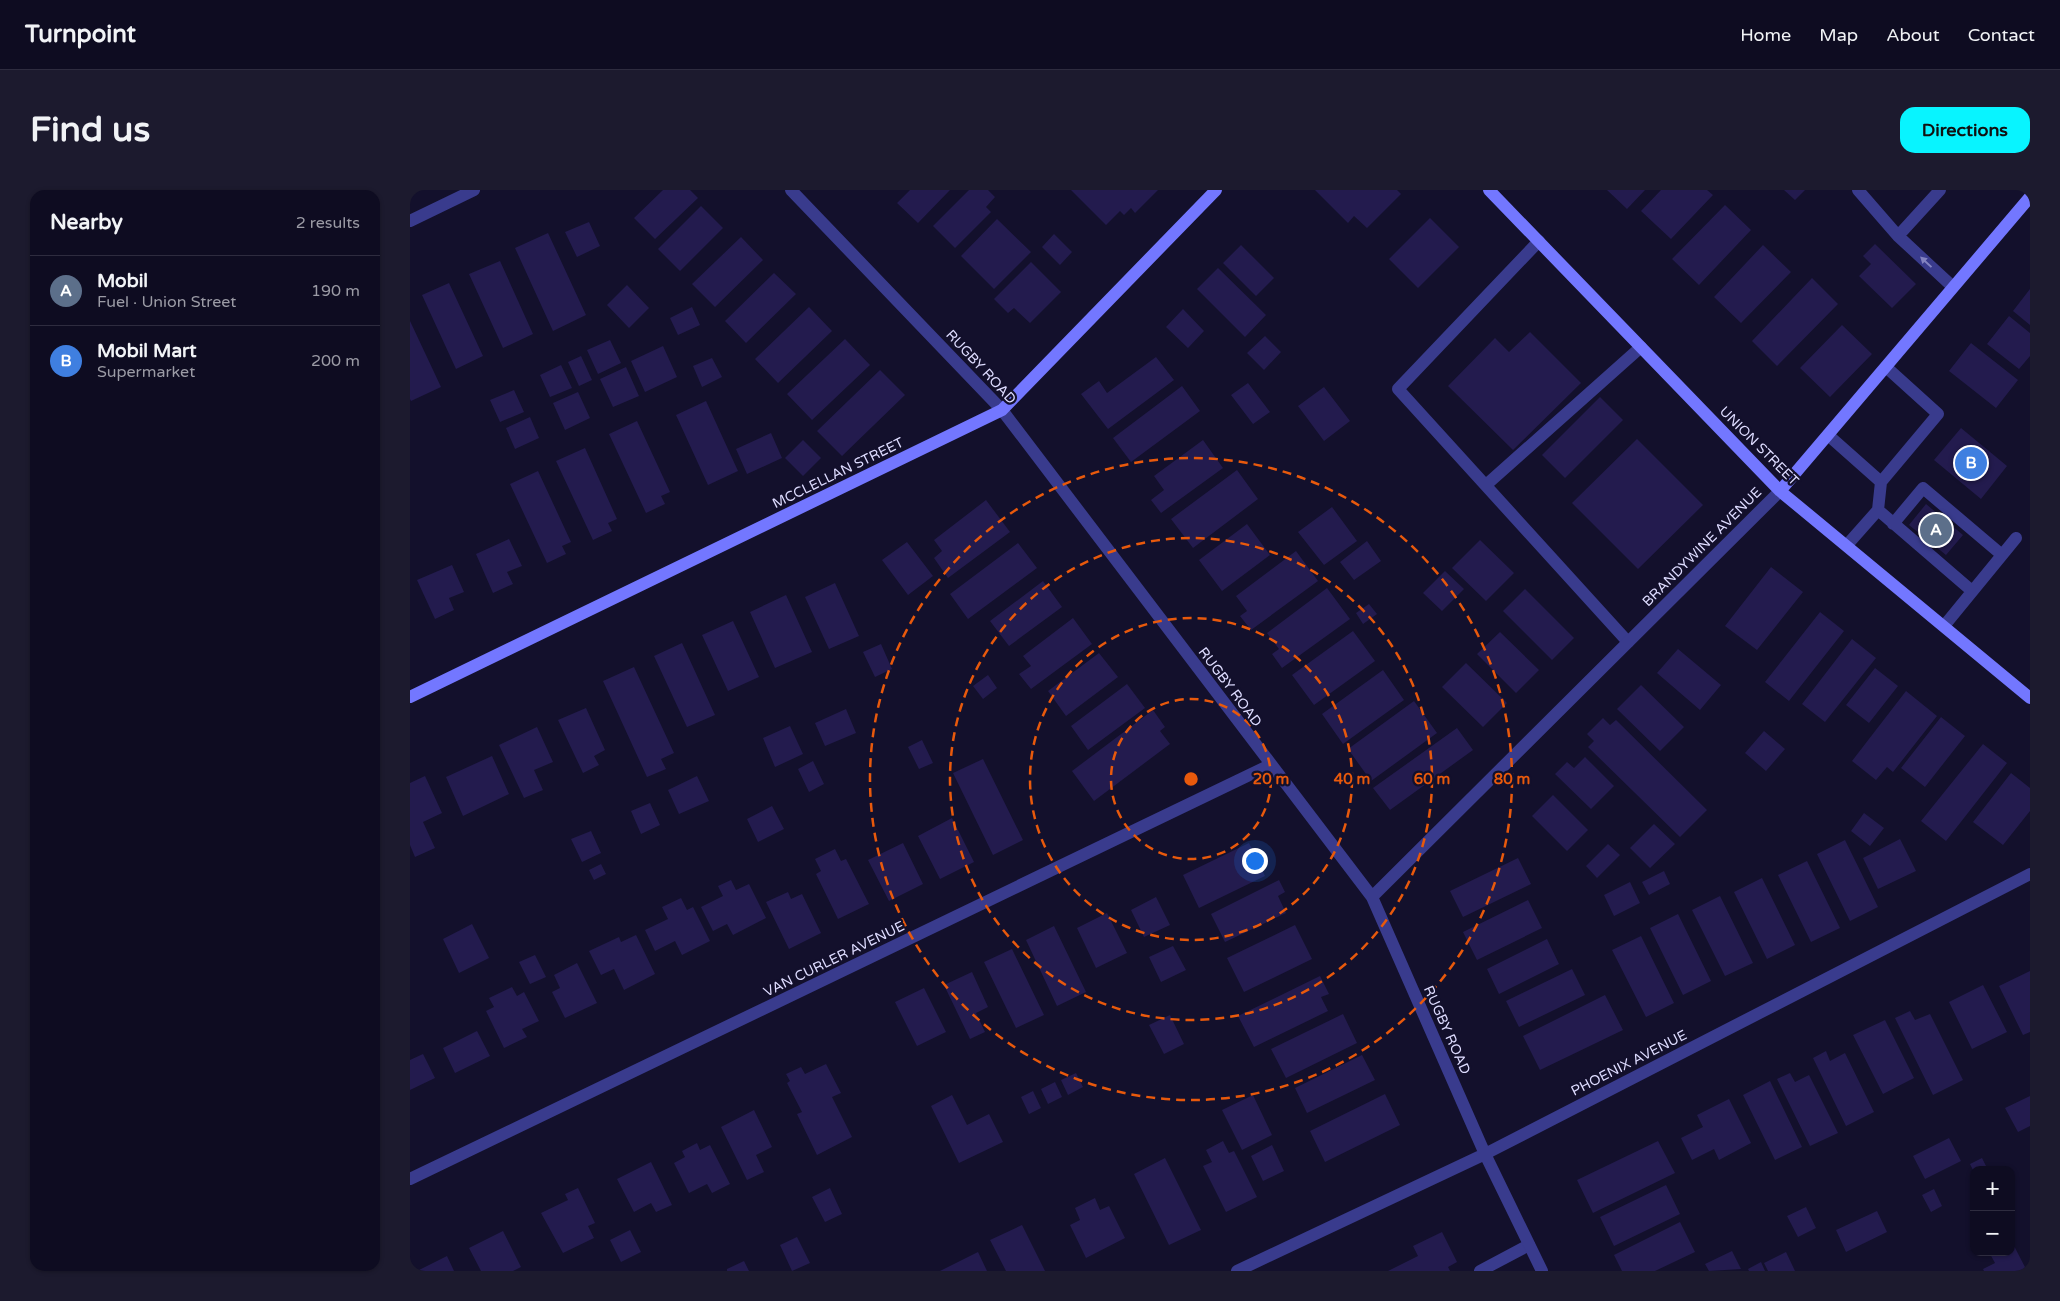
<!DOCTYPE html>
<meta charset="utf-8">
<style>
:root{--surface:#0e0c21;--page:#1c1a2e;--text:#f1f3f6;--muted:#9b9ba5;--line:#2e2c3f;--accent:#08f4ff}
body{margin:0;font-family:"Varela Round",sans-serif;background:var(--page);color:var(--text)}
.controls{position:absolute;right:15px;bottom:15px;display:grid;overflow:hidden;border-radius:10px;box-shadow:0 1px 4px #0004}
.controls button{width:45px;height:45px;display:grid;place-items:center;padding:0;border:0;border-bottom:1px solid var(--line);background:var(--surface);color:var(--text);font:25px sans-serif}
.you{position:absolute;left:844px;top:670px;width:18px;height:18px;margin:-12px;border:4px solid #fff;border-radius:50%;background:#1a73e8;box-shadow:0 0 0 8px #1a73e833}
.badge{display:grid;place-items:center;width:32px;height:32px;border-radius:50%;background:var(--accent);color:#fff;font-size:16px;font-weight:700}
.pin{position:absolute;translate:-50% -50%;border:2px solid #fff;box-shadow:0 1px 5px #0006}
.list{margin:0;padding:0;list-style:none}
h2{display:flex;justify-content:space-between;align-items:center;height:65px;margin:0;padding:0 20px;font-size:21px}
h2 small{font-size:16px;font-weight:400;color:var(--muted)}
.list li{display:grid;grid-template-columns:32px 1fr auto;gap:15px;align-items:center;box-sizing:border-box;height:70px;padding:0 20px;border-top:1px solid var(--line)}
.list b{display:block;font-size:19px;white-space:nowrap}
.list p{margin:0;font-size:16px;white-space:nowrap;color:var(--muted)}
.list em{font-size:16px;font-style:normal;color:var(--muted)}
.map{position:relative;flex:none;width:1620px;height:1081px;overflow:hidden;border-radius:15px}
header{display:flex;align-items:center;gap:30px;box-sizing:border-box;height:70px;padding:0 25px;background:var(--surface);border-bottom:1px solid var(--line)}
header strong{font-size:24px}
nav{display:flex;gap:28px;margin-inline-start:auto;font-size:18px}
.intro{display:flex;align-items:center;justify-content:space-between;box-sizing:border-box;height:120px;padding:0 30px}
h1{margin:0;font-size:35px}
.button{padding:12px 22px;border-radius:15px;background:var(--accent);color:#111;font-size:18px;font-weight:700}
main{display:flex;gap:30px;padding:0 30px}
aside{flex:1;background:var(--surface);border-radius:15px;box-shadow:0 1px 4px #0004}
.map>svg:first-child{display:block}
.building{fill:#231b4e}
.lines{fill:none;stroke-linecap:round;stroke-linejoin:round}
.lane{stroke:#393b8d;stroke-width:12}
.street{stroke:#393b8d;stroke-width:12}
.secondary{stroke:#7377ff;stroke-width:12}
.oneway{fill:#8383c0}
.ring{fill:none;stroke:#e8590c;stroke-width:2.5;stroke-dasharray:9 6}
.labels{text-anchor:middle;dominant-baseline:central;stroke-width:4.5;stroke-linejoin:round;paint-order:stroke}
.street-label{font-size:14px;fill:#dedcff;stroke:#13102c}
.centre{fill:#e8590c;stroke:#13102c;stroke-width:2.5}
.ring-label{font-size:15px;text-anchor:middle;font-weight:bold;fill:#e8590c;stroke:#13102c;stroke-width:4.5;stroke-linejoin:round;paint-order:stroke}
</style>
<header>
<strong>Turnpoint</strong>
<nav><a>Home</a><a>Map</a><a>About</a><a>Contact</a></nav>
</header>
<div class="intro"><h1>Find us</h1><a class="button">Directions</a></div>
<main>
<aside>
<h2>Nearby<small>2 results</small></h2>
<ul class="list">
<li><span class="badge" style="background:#5c6f8a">A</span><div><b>Mobil</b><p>Fuel · Union Street</p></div><em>190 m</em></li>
<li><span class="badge" style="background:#3f7fe0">B</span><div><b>Mobil Mart</b><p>Supermarket</p></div><em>200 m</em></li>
</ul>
</aside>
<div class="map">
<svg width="1620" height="1081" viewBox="0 0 1620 1081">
<rect width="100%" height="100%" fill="#13102c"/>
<path class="building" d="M 253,0 L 280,0 L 288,8 L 245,49 L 224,28 Z
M 500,0 L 540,0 L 508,33 L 487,13 Z
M 559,0 L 578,0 L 585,7 L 576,17 L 581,22 L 545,58 L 523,36 Z
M 661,0 L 748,0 L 725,23 L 721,18 L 714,25 L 710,21 L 696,35 Z
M 905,0 L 987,0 L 991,4 L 957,38 L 944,26 L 938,33 Z
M 1197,0 L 1235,0 L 1217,19 Z
M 1251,0 L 1297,0 L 1303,5 L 1261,49 L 1231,21 Z
M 1374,0 L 1395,0 L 1385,10 Z
M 1315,15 L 1341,40 L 1289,95 L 1262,69 Z
M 291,16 L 313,38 L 270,81 L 248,59 Z
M 1020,28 L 1049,57 L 1008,98 L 979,69 Z
M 587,29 L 621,62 L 584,99 L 551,66 Z
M 179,32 L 190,56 L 167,67 L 155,42 Z
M 138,43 L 176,125 L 143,141 L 105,58 Z
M 644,44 L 662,62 L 650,75 L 632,57 Z
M 331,47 L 353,70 L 305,117 L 282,94 Z
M 1465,54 L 1506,94 L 1482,118 L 1449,86 L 1461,74 L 1453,66 Z
M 831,55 L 864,88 L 846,106 L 813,73 Z
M 1353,55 L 1381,82 L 1331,133 L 1304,107 Z
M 90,71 L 123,144 L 93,158 L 59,84 Z
M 621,72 L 651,102 L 620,133 L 604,118 L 598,123 L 584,109 Z
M 808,78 L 856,125 L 835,147 L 787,99 Z
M 364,83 L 386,104 L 336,153 L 315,131 Z
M 1402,88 L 1428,114 L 1367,176 L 1342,151 Z
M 39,93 L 73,166 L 46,179 L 12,105 Z
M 217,95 L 239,118 L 219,138 L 197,115 Z
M 1620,99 L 1620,135 L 1603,121 Z
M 282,117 L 290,135 L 268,145 L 260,128 Z
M 399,117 L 422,141 L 368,193 L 345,169 Z
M 773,119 L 794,141 L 778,158 L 756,137 Z
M 1599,126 L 1620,143 L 1620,166 L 1609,179 L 1577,154 Z
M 0,131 L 31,197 L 1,211 L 0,209 Z
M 1432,135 L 1462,164 L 1420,207 L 1390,178 Z
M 1120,142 L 1171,193 L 1103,260 L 1038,196 L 1085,148 L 1099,162 Z
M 855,146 L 871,162 L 854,180 L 837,163 Z
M 435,149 L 460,175 L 402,230 L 377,204 Z
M 200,150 L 211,173 L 188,184 L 177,160 Z
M 1561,153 L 1608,190 L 1586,218 L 1539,181 Z
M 253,156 L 267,187 L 235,202 L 221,171 Z
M 171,166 L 182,190 L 169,196 L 158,172 Z
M 746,167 L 764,190 L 698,239 L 671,204 L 689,191 L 697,203 Z
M 302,168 L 312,187 L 292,197 L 283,176 Z
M 151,175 L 162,198 L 140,207 L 130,185 Z
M 216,177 L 229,206 L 203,217 L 190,189 Z
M 470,180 L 495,205 L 432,266 L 407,241 Z
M 838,193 L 860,222 L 843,234 L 821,205 Z
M 772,196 L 790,221 L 721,272 L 703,248 Z
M 914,197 L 940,231 L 914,251 L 888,216 Z
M 104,200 L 114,222 L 90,232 L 80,210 Z
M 168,202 L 180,228 L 155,240 L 143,213 Z
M 1190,207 L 1213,230 L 1155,288 L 1132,265 Z
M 296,211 L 328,281 L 298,295 L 266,225 Z
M 120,227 L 129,248 L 105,259 L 96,238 Z
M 227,231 L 260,302 L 251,306 L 255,314 L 236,323 L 199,244 Z
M 1551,238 L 1597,276 L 1571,309 L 1524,270 Z
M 361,243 L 372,268 L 337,284 L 326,259 Z
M 1227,249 L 1293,315 L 1228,379 L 1162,313 Z
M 393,250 L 411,268 L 393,286 L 375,268 Z
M 793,250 L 813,278 L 751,323 L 741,310 L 754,300 L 744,286 Z
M 175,258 L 207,329 L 198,333 L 202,341 L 183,350 L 146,271 Z
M 827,280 L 848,309 L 783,358 L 761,329 Z
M 128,281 L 161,352 L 152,356 L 156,364 L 137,373 L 100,294 Z
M 576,310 L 600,342 L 538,388 L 524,368 L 532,361 L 524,350 Z
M 1516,314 L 1553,345 L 1536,365 L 1499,335 Z
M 922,317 L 947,351 L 914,375 L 888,342 Z
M 837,334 L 860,365 L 812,401 L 789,370 Z
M 99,349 L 112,376 L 97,382 L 103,394 L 83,403 L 66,364 Z
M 1070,350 L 1104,383 L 1076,411 L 1042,378 Z
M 957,351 L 971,371 L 944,390 L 930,372 Z
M 497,352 L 523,386 L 498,405 L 472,370 Z
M 608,353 L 627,378 L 558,429 L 540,404 Z
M 886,361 L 908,391 L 841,440 L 830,426 L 837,421 L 826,406 Z
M 42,375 L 54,402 L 39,408 L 44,420 L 25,429 L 7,390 Z
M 1361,377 L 1393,402 L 1347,460 L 1315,436 Z
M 1035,381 L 1054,399 L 1032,421 L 1013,403 Z
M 633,391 L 652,417 L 599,456 L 580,431 Z
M 425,393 L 449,446 L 419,459 L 395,407 Z
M 917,398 L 940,429 L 872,478 L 862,464 L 869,459 L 857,443 Z
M 1115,399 L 1164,448 L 1142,470 L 1093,421 Z
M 376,405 L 402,462 L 365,478 L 340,422 Z
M 959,414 L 967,424 L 953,434 L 946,423 Z
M 1410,422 L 1434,441 L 1379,511 L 1355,492 Z
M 663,428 L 682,454 L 621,499 L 609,484 L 621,476 L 613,466 Z
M 323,431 L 349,487 L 318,501 L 292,445 Z
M 943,441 L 965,471 L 904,515 L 882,485 Z
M 1090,442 L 1129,480 L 1106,503 L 1067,464 Z
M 1442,449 L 1466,468 L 1415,532 L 1392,514 Z
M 272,453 L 305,525 L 277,537 L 244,466 Z
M 471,454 L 482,479 L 465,487 L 453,462 Z
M 1268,459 L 1311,495 L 1290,520 L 1247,483 Z
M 689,463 L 708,487 L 656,526 L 638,501 Z
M 1056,473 L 1097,513 L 1073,537 L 1032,497 Z
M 224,477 L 264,563 L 251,569 L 256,579 L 237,587 L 193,491 Z
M 1465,478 L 1488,496 L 1459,533 L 1436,515 Z
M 973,480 L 994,510 L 933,554 L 912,524 Z
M 578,485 L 587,498 L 573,509 L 563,496 Z
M 717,494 L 735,518 L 678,560 L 661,536 Z
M 1231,495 L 1274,537 L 1250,561 L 1207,519 Z
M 1496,501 L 1527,526 L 1483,582 L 1477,577 L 1466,590 L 1442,571 Z
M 1004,511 L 1027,543 L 961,591 L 938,559 Z
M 176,518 L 195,560 L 184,566 L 189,575 L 173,583 L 148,530 Z
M 436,519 L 446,543 L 415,556 L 405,533 Z
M 743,520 L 755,537 L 750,541 L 760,554 L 684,611 L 662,581 Z
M 1531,527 L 1555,546 L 1515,597 L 1491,578 Z
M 1193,528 L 1200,535 L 1206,530 L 1297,620 L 1270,647 L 1178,557 L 1184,551 L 1177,544 Z
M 380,536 L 393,564 L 365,577 L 353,548 Z
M 127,537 L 143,572 L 124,580 L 133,600 L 114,608 L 89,555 Z
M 1047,538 L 1063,560 L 980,620 L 963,598 Z
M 1354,541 L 1375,559 L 1356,581 L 1335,563 Z
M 512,550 L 523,573 L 509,579 L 498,557 Z
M 1573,554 L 1597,573 L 1536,651 L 1511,631 Z
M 82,566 L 99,604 L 53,626 L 36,587 Z
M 1175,567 L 1204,596 L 1181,619 L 1145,584 L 1157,572 L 1164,578 Z
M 573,569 L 613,650 L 583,665 L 543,583 Z
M 403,571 L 414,594 L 399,602 L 388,579 Z
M 1601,583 L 1620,598 L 1620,621 L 1593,655 L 1563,632 Z
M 15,586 L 32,623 L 13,632 L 25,658 L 5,667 L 0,655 L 0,593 Z
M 287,586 L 299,611 L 269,624 L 258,600 Z
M 1143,605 L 1178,640 L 1157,661 L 1122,626 Z
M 240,613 L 250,635 L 231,644 L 221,621 Z
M 362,616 L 374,639 L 348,652 L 337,629 Z
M 1454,623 L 1474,638 L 1460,656 L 1441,641 Z
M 542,628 L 564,672 L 530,689 L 508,646 Z
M 1244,634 L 1265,654 L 1240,678 L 1220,658 Z
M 181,641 L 191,663 L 172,672 L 161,649 Z
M 1490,649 L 1506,681 L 1468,699 L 1453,668 Z
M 1435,650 L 1468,717 L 1440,731 L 1407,664 Z
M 493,653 L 513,694 L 479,711 L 458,670 Z
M 839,653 L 855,686 L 789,718 L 773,685 Z
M 1198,654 L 1210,665 L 1187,688 L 1176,676 Z
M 425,659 L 431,671 L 436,669 L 459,714 L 428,729 L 406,684 L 411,681 L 405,669 Z
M 1108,668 L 1121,694 L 1053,727 L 1040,701 Z
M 1397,671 L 1430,738 L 1401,752 L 1368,685 Z
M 191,674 L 196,684 L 184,690 L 179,680 Z
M 1254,681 L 1260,694 L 1239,705 L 1232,692 Z
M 1352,688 L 1385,755 L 1357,769 L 1324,702 Z
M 321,690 L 326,700 L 339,694 L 356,728 L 323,745 L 317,734 L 303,741 L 291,717 L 313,706 L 308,696 Z
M 869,690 L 875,702 L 868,706 L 876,723 L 815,752 L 801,724 Z
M 1220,692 L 1230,713 L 1204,726 L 1194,705 Z
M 378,702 L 381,709 L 392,704 L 411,743 L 379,759 L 356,712 Z
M 1310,706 L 1343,773 L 1315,786 L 1282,720 Z
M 746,707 L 760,735 L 734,747 L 721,720 Z
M 271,708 L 277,720 L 283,717 L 300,751 L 272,765 L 265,751 L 245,761 L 235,740 L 258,729 L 252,717 Z
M 1118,710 L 1132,738 L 1067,770 L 1053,742 Z
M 697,723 L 717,763 L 686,778 L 667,738 Z
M 1268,724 L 1301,791 L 1273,805 L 1240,738 Z
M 62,734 L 79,768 L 49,783 L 33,749 Z
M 885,735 L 902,769 L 834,802 L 817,768 Z
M 644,736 L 676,802 L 647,816 L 616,750 Z
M 226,745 L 245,784 L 214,800 L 204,779 L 191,785 L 179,761 L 209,747 L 211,752 Z
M 1231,746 L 1264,813 L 1236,827 L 1202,760 Z
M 1137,749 L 1149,774 L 1089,804 L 1077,779 Z
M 763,756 L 776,780 L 751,792 L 739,767 Z
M 602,759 L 634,825 L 606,838 L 574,772 Z
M 125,765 L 136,787 L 120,794 L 109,772 Z
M 167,773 L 187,813 L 155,828 L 142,802 L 150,798 L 144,785 Z
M 1162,779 L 1175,805 L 1109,837 L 1096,811 Z
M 1620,781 L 1620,842 L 1613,845 L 1589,796 Z
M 562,782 L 578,817 L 566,823 L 575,842 L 560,849 L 534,795 Z
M 910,786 L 919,804 L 911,807 L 918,821 L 844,857 L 828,826 Z
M 1573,795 L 1597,842 L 1562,859 L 1539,812 Z
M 102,797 L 107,806 L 114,802 L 129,831 L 112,839 L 117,847 L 94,858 L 76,821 L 84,817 L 79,808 Z
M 514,798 L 536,842 L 507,856 L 485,812 Z
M 1195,805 L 1213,840 L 1130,880 L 1113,846 Z
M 1500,821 L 1505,830 L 1520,824 L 1553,890 L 1523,905 L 1485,828 Z
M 933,824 L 947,853 L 876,888 L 861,859 Z
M 760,825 L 774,854 L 754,864 L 739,835 Z
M 1475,830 L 1504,888 L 1473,904 L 1443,845 Z
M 67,841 L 80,866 L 45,883 L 33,858 Z
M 1416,861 L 1420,871 L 1435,863 L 1464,922 L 1436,936 L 1403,868 Z
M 13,864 L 25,888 L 0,900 L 0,870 Z
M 952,865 L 965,890 L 897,923 L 885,898 Z
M 416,874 L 431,903 L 422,907 L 442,947 L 407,965 L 387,924 L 392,922 L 377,893 L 380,891 L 376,884 L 391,877 L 395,884 Z
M 666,883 L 673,897 L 658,905 L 651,890 Z
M 1380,883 L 1385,892 L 1399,885 L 1428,943 L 1400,956 L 1367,889 Z
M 1360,891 L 1392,957 L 1365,970 L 1333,905 Z
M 645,892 L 652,907 L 638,914 L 631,899 Z
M 623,901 L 631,918 L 619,924 L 611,907 Z
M 975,904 L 990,935 L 915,972 L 900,941 Z
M 542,905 L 557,935 L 579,924 L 593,952 L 549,973 L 521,916 Z
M 843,905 L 862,945 L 832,960 L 812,920 Z
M 1620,906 L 1620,936 L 1608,942 L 1595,918 Z
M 1319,909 L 1341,953 L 1309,970 L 1304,959 L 1282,970 L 1271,948 L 1293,937 L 1287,925 Z
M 344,920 L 362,957 L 346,965 L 354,982 L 337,990 L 311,937 Z
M 1539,948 L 1551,971 L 1515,989 L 1503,966 Z
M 813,951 L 819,963 L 824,961 L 847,1007 L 816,1022 L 793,976 L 802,972 L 796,960 Z
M 1248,951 L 1265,983 L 1183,1023 L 1167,990 Z
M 287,953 L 290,960 L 300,955 L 320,994 L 302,1003 L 297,994 L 279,1003 L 264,973 L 275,967 L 272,961 Z
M 862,955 L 874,981 L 853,991 L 841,966 Z
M 755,968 L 791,1040 L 759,1055 L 724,984 Z
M 1572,968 L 1578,980 L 1563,980 L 1560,974 Z
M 241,972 L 262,1015 L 246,1022 L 241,1013 L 224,1022 L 207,989 Z
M 1256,995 L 1270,1024 L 1204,1056 L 1190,1027 Z
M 168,998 L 185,1033 L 178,1036 L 184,1048 L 153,1063 L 131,1023 L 158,1010 L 155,1004 Z
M 420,998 L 432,1024 L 415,1032 L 402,1007 Z
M 1524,999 L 1532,1016 L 1521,1022 L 1512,1005 Z
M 685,1008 L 690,1020 L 699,1016 L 715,1048 L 676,1068 L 660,1035 L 670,1030 L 665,1018 Z
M 1396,1017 L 1406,1038 L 1388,1047 L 1377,1026 Z
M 1467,1021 L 1477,1042 L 1436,1062 L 1426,1040 Z
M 1270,1032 L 1285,1062 L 1245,1081 L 1212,1081 L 1204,1065 Z
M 612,1035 L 635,1081 L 596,1081 L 580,1050 Z
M 220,1040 L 231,1062 L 211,1072 L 200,1050 Z
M 93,1041 L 111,1077 L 103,1081 L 71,1081 L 59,1058 Z
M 1032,1042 L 1047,1072 L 1038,1077 L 1040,1081 L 978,1081 L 1008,1066 L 1003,1056 Z
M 387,1047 L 400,1073 L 382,1081 L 370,1055 Z
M 1601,1050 L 1617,1081 L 1574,1081 L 1573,1079 L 1585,1073 L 1579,1062 L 1601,1062 Z
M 1322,1061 L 1331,1079 L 1299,1081 L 1295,1074 Z
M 568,1062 L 577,1081 L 530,1081 Z
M 1376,1062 L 1385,1081 L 1358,1081 L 1354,1073 Z
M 37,1066 L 44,1081 L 7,1081 Z
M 334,1071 L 339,1081 L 317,1081 L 317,1079 Z
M 1351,1072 L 1355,1081 L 1339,1081 L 1338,1079 Z"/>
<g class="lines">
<path class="lane" d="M 1448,0 L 1488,46 L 1543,97
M 1488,46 L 1530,0
M 1129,51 L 988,199 L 1218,452
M 1418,245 L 1471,292 L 1528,224 L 1476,177
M 1076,295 L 1231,157
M 1468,320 L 1471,292
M 1483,334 L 1513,298 L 1592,365
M 1437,355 L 1468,320 L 1562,401
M 1534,436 L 1606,348
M 1070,1081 L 1119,1055"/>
<path class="street" d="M 381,0 L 592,220 L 962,707 L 1075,964 L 1132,1081
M 0,31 L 64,0
M 962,707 L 1370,301
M 0,989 L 860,575
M 827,1081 L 1075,964 L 1620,684"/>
<path class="secondary" d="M 1079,0 L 1370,301 L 1620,508
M 1370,301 L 1620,7
M 0,507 L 592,220 L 806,0"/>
</g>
<defs><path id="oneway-solid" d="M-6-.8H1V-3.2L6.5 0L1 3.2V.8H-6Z" transform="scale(1.25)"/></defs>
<use class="oneway" href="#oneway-solid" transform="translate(1516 72) rotate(-137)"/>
<g class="ring">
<circle cx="781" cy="589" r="80"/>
<circle cx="781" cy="589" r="161"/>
<circle cx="781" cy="589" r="241"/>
<circle cx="781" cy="589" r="321"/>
</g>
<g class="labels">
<g class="street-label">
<text transform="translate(571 177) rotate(47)">RUGBY ROAD</text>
<text transform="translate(1349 256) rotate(45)">UNION STREET</text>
<text transform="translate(428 283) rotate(-26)">MCCLELLAN STREET</text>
<text transform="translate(1292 357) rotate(-45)">BRANDYWINE AVENUE</text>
<text transform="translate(820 497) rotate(53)">RUGBY ROAD</text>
<text transform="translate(424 769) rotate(-26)">VAN CURLER AVENUE</text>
<text transform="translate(1037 840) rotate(66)">RUGBY ROAD</text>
<text transform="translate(1219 873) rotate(-27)">PHOENIX AVENUE</text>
</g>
</g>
<circle cx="781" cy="589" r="8" class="centre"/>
<g class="ring-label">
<text x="861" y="594">20 m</text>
<text x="942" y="594">40 m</text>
<text x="1022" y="594">60 m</text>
<text x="1102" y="594">80 m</text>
</g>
</svg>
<div class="controls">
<button>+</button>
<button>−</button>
</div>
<div class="you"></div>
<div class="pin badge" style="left:1526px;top:340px;background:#5c6f8a">A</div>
<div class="pin badge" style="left:1561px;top:273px;background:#3f7fe0">B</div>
</div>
</main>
